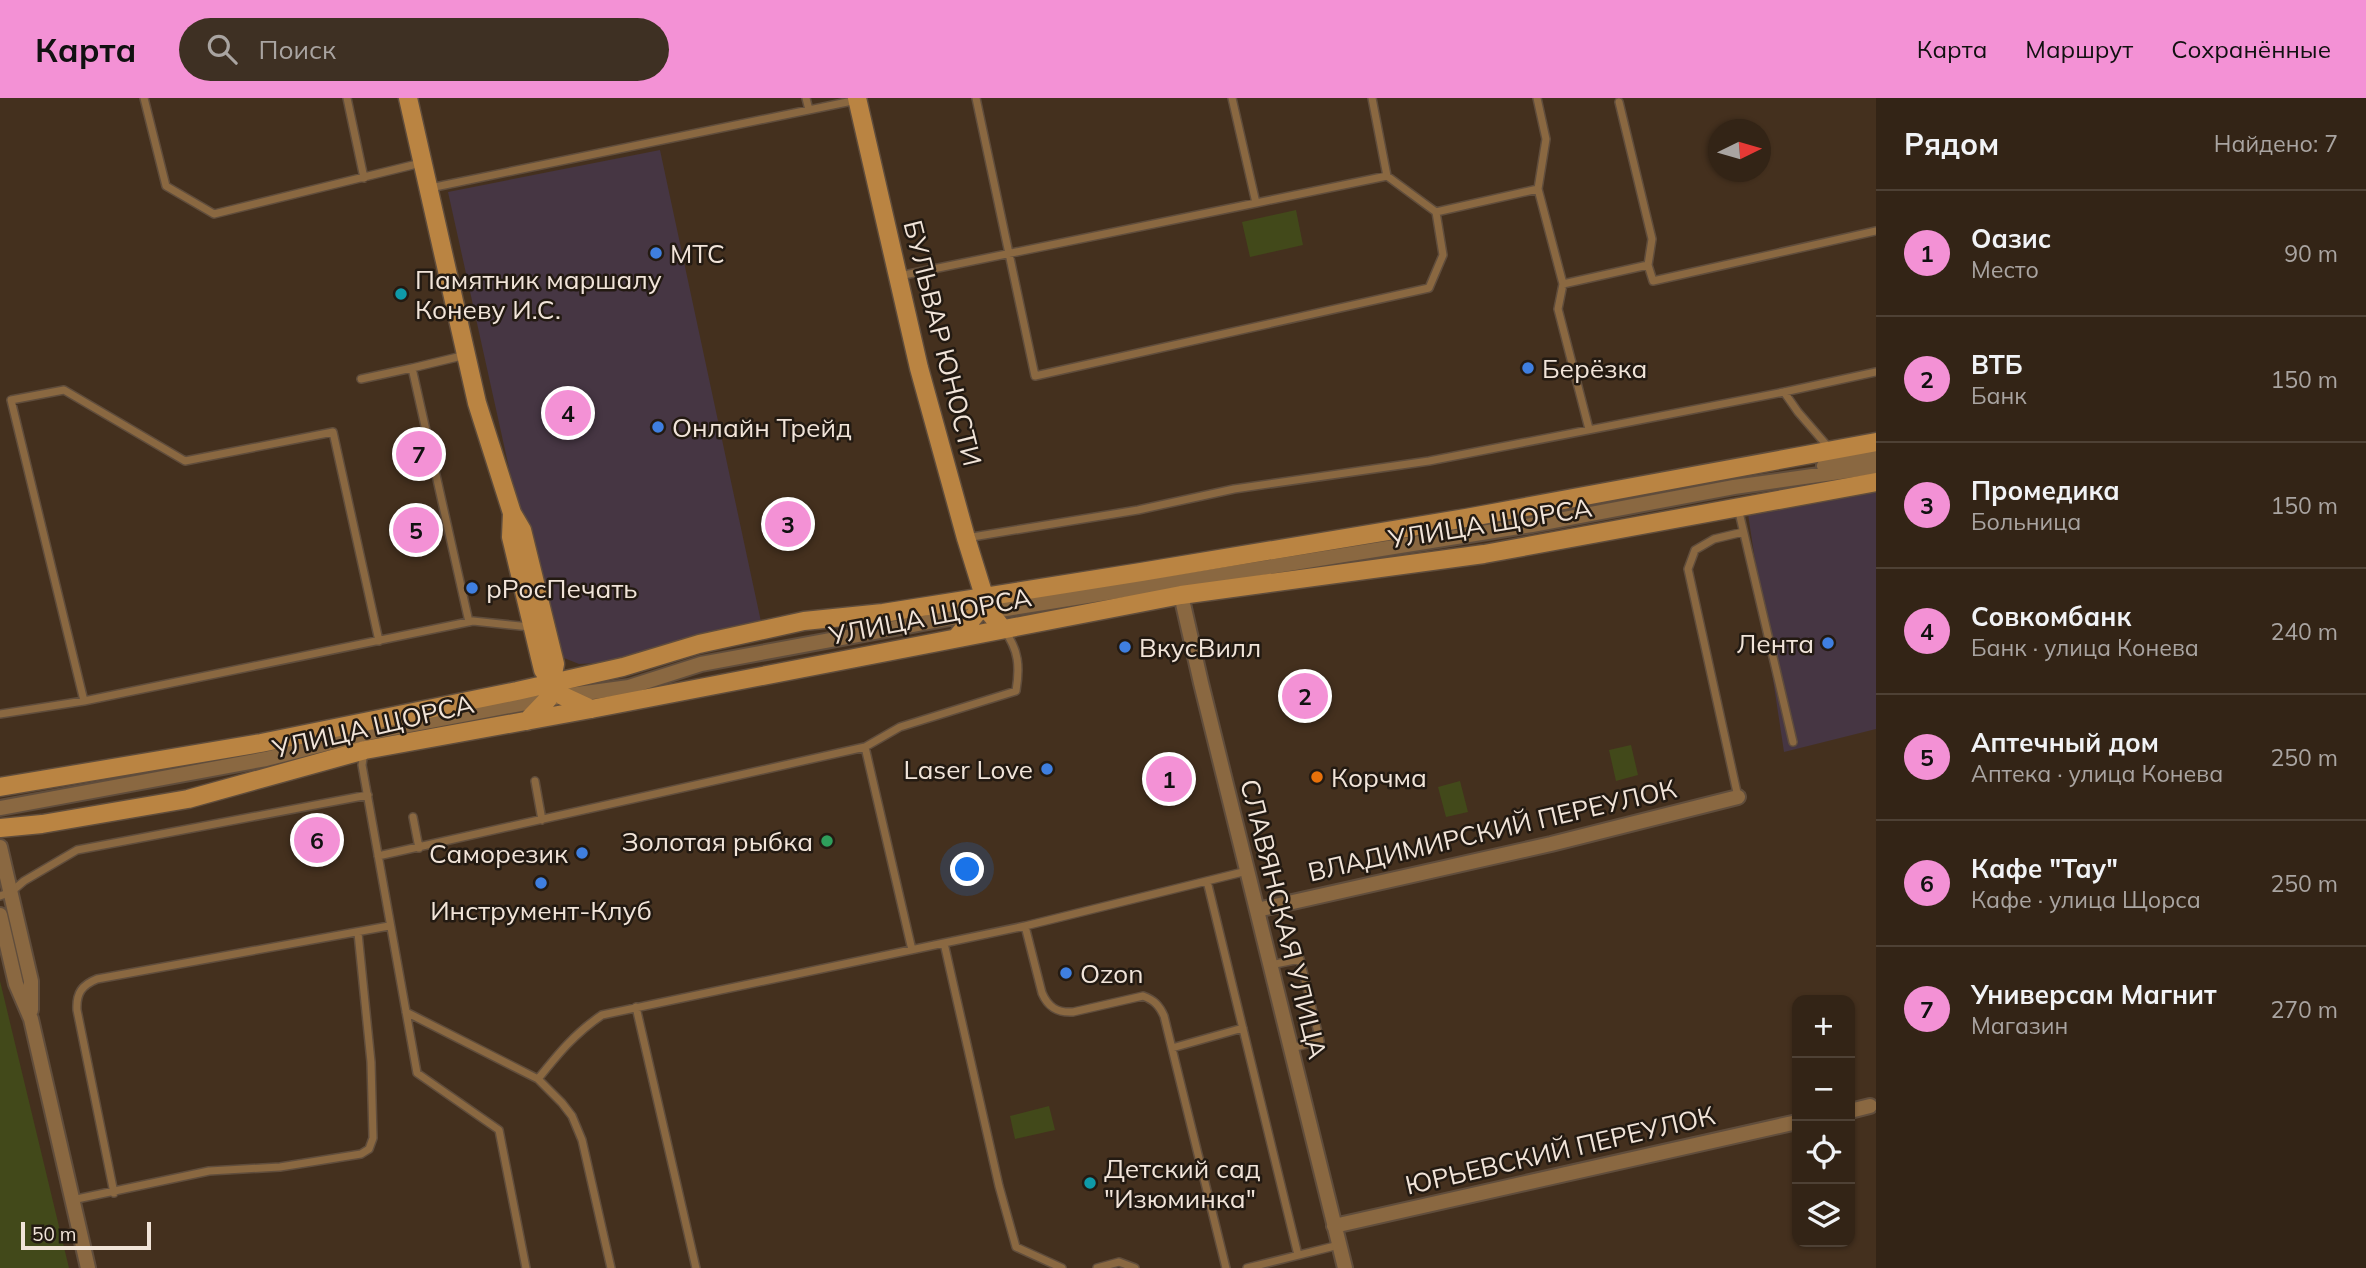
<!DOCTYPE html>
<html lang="ru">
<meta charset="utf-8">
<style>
:root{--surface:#332416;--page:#3e3023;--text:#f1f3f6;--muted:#a9a4a1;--line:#4e4135;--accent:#f391d5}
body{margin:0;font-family:Mulish,sans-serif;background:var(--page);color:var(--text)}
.controls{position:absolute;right:21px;bottom:21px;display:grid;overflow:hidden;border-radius:14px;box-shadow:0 2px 5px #0004}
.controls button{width:63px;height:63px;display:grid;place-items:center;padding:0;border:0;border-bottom:2px solid var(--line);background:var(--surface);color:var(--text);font:35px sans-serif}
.compass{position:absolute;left:1708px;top:21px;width:63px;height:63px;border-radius:50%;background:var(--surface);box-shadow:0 2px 5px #0004;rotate:85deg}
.scale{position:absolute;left:21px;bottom:18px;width:130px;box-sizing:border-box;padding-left:7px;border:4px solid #f1e4d9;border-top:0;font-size:19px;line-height:24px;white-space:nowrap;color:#f1e4d9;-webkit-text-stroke:5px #231a12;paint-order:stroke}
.you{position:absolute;left:968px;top:772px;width:24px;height:24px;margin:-18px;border:5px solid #fff;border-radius:50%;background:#1a73e8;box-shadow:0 0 0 10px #1a73e833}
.badge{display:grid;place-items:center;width:46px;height:46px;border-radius:50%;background:var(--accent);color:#111;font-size:23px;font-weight:700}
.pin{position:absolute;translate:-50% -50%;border:4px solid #fff;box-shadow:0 2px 7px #0006}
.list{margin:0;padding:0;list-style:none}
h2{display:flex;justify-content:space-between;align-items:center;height:91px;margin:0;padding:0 28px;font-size:30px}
h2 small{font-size:23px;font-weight:400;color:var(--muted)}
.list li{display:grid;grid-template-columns:46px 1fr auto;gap:21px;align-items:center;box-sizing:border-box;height:126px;padding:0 28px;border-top:2px solid var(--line)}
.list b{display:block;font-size:26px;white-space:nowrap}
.list p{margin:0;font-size:23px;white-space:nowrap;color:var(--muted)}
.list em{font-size:23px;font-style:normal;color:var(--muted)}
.icon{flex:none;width:38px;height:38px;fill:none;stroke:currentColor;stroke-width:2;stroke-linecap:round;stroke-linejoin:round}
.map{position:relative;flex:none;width:1876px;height:1170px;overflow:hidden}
header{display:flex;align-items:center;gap:42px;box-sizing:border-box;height:98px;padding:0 35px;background:var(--accent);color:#111}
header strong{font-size:33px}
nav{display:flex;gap:38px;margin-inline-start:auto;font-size:24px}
.search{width:490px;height:63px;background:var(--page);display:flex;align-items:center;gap:18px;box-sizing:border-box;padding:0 24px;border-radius:38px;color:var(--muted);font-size:26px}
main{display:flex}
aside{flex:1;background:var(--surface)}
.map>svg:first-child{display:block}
.commercial{fill:#463643}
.green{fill:#42491a}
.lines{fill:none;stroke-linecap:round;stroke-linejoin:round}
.lane-casing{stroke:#604d3c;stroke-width:10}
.street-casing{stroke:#604d3c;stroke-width:18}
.secondary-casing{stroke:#604d3c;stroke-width:21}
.lane{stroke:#8a6841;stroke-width:7}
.street{stroke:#8a6841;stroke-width:14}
.secondary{stroke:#ba8442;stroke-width:18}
.shop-dot{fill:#3f7fe0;stroke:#231a12;stroke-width:2.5}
.culture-dot{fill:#0f9aa8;stroke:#231a12;stroke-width:2.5}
.food-dot{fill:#e8710a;stroke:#231a12;stroke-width:2.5}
.leisure-dot{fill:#2e9e5b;stroke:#231a12;stroke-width:2.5}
.labels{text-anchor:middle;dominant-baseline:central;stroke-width:5;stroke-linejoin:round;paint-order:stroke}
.poi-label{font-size:26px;fill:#f1e4d9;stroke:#231a12;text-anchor:start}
.street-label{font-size:26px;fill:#f1e4d9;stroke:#231a12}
</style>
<header>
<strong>Карта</strong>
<div class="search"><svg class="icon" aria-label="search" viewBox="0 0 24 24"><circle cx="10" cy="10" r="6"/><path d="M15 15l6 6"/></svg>Поиск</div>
<nav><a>Карта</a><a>Маршрут</a><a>Сохранённые</a></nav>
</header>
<main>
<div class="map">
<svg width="1876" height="1170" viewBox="0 0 1876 1170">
<rect width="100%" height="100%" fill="#44301e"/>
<path class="commercial" d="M 660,52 L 763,533 L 666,554 L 598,565 L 579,566 L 564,560 L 552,548 L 534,483 L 448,94 Z
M 1876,394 L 1876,631 L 1784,654 L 1748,416 Z"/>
<path class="green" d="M 1296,112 L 1303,147 L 1250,159 L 1242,124 Z
M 1631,647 L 1638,677 L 1616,683 L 1609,652 Z
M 1460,683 L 1468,714 L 1446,719 L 1438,689 Z
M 0,883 L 69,1170 L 0,1170 Z
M 1049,1008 L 1055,1032 L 1015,1041 L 1010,1018 Z"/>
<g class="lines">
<g class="lane-casing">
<path id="lane" d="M 144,0 L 166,88 L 214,116 L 421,65
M 347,0 L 364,80
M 806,0 L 809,12
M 976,0 L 1035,278 L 1429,190 L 1443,157 L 1436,114
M 1372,0 L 1387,78
M 1537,0 L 1546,41 L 1538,91
M 1619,4 L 1652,141 L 1648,167
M 430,90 L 857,2
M 1256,105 L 1387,78 L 1436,114 L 1538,91 L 1563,186 L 1558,211 L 1589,331
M 899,178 L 1256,105 L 1232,0
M 1563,186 L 1648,167 L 1653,183 L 1876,133
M 466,257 L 412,270 L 469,524
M 361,281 L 412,270
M 1784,294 L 1798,314 L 1830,351
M 1738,410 L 1793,644
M 966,440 L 1138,412 L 1234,391 L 1429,363 L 1784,294 L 1876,274
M 84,603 L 11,302 L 64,292 L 185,363 L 333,334 L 379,543
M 0,616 L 84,603 L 473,523 L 530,529
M 865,649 L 912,852
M 364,654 L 362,667 L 417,975 L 499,1032 L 526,1170
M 535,683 L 542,722
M 1738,699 L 1688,471 L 1695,452 L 1714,441 L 1743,434
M 413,719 L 419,750
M 378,758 L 865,649 L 900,629 L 1016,593 C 1020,569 1019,552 1004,532
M 1207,783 L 1298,1157
M 0,798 L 11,794 L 24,783 L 77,752 L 368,697
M 1025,828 L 1042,895 C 1048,909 1057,915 1073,914 L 1143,898 C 1154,902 1159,907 1164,918 L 1226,1170
M 944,845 L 1025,828 L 1247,773
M 1270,867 L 1300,861 L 1320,943 L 1291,950
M 636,909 L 696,1170
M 406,914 L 538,981 L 562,1005 L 572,1018 L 582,1042 L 611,1170
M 1172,950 L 1243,930
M 538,981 C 558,956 575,935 602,917 L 944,845 L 999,1088 L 1016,1149 L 1062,1170
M 114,1095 L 77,912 C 76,895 82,887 97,881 L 389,828
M 72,1102 L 209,1073 L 280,1069 L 361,1056 L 369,1051 L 373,1040 L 371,964 L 358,835
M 1097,1170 L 1119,1164 L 1135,1170
M 1247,1170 L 1339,1147"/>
</g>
<g class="street-casing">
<path id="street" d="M 1824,368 L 1876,356
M 1179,488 L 1201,585 L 1345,1170
M 0,710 L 266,661 L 372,634 L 563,598 L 629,589 L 701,566 L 950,520 L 1532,427 L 1734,389 L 1876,369
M 0,749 L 31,883 L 31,912
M 1257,812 L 1551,746 L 1738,699
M 0,817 L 16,886 L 31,921 L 88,1170
M 1850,1013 L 1870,1008
M 1334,1128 L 1797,1024"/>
</g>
<g class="secondary-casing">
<path id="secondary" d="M 408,0 L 477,305 L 512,415 L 522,432 L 555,566 L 548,601 L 527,623
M 857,0 L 919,270 L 966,440 L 989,514 L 1003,531
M 512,415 L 511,439 L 543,572 L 563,598 L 591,611
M 957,539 L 976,516 L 984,499
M 0,689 L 261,645 L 517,593 L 623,569 L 699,546 L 804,523 L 883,515 L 1141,474 L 1466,420 L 1876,344
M 0,730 L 42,726 L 188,701 L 365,652 L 591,611 L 1181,497 L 1484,456 L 1876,384"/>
</g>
<use href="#lane" class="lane"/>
<use href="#street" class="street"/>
<use href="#secondary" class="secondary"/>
</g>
<g class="shop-dot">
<circle cx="656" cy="155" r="7"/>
<circle cx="1528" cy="270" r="7"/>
<circle cx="658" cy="329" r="7"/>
<circle cx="472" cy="490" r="7"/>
<circle cx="1828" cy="545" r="7"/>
<circle cx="1125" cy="549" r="7"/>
<circle cx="1047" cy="671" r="7"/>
<circle cx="582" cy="755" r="7"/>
<circle cx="541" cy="785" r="7"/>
<circle cx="1066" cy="875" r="7"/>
</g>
<g class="culture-dot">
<circle cx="401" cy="196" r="7"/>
<circle cx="1090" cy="1085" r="7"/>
</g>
<circle class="food-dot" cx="1317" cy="679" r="7"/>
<circle class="leisure-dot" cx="827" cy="743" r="7"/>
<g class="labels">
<g class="poi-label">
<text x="670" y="155">МТС</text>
<text x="415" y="181">Памятник маршалу<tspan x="415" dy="30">Коневу И.С.</tspan></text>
<text x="1542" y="270">Берёзка</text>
<text x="672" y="329">Онлайн Трейд</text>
<text x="486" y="490">рРосПечать</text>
<text x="1814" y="545" text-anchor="end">Лента</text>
<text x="1139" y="549">ВкусВилл</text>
<text x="1033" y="671" text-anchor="end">Laser Love</text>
<text x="1331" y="679">Корчма</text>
<text x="813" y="743" text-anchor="end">Золотая рыбка</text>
<text x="568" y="755" text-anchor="end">Саморезик</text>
<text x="541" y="812" text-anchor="middle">Инструмент-Клуб</text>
<text x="1080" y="875">Ozon</text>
<text x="1104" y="1070">Детский сад<tspan x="1104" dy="30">"Изюминка"</tspan></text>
</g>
<g class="street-label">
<text transform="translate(943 245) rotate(76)">БУЛЬВАР ЮНОСТИ</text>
<text transform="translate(1490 425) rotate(-9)">УЛИЦА ЩОРСА</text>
<text transform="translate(930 518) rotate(-11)">УЛИЦА ЩОРСА</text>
<text transform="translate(373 628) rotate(-13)">УЛИЦА ЩОРСА</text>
<text transform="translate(1492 732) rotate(-13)">ВЛАДИМИРСКИЙ ПЕРЕУЛОК</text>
<text transform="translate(1284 821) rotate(76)">СЛАВЯНСКАЯ УЛИЦА</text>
<text transform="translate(1560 1052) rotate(-13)">ЮРЬЕВСКИЙ ПЕРЕУЛОК</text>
</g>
</g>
</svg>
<div class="controls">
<button>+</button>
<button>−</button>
<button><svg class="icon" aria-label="locate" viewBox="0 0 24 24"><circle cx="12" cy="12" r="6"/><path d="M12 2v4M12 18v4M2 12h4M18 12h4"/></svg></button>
<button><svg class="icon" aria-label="layers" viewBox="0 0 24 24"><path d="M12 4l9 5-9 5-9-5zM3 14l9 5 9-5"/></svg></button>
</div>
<svg class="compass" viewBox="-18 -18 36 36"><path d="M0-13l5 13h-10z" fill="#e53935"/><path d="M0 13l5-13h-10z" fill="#a9a4a1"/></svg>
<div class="scale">50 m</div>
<div class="you"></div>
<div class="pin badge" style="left:1169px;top:681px">1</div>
<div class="pin badge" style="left:1305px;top:598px">2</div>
<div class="pin badge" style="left:788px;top:426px">3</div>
<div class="pin badge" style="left:568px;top:315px">4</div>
<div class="pin badge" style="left:416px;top:432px">5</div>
<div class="pin badge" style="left:317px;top:742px">6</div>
<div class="pin badge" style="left:419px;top:356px">7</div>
</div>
<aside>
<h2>Рядом<small>Найдено: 7</small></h2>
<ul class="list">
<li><span class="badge">1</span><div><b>Оазис</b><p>Место</p></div><em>90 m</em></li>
<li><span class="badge">2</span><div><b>ВТБ</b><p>Банк</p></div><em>150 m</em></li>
<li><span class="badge">3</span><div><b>Промедика</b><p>Больница</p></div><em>150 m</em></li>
<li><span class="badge">4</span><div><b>Совкомбанк</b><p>Банк · улица Конева</p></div><em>240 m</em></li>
<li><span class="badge">5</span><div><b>Аптечный дом</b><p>Аптека · улица Конева</p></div><em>250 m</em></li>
<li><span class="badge">6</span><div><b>Кафе &quot;Тау&quot;</b><p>Кафе · улица Щорса</p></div><em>250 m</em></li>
<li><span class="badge">7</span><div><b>Универсам Магнит</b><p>Магазин</p></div><em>270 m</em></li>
</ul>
</aside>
</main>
